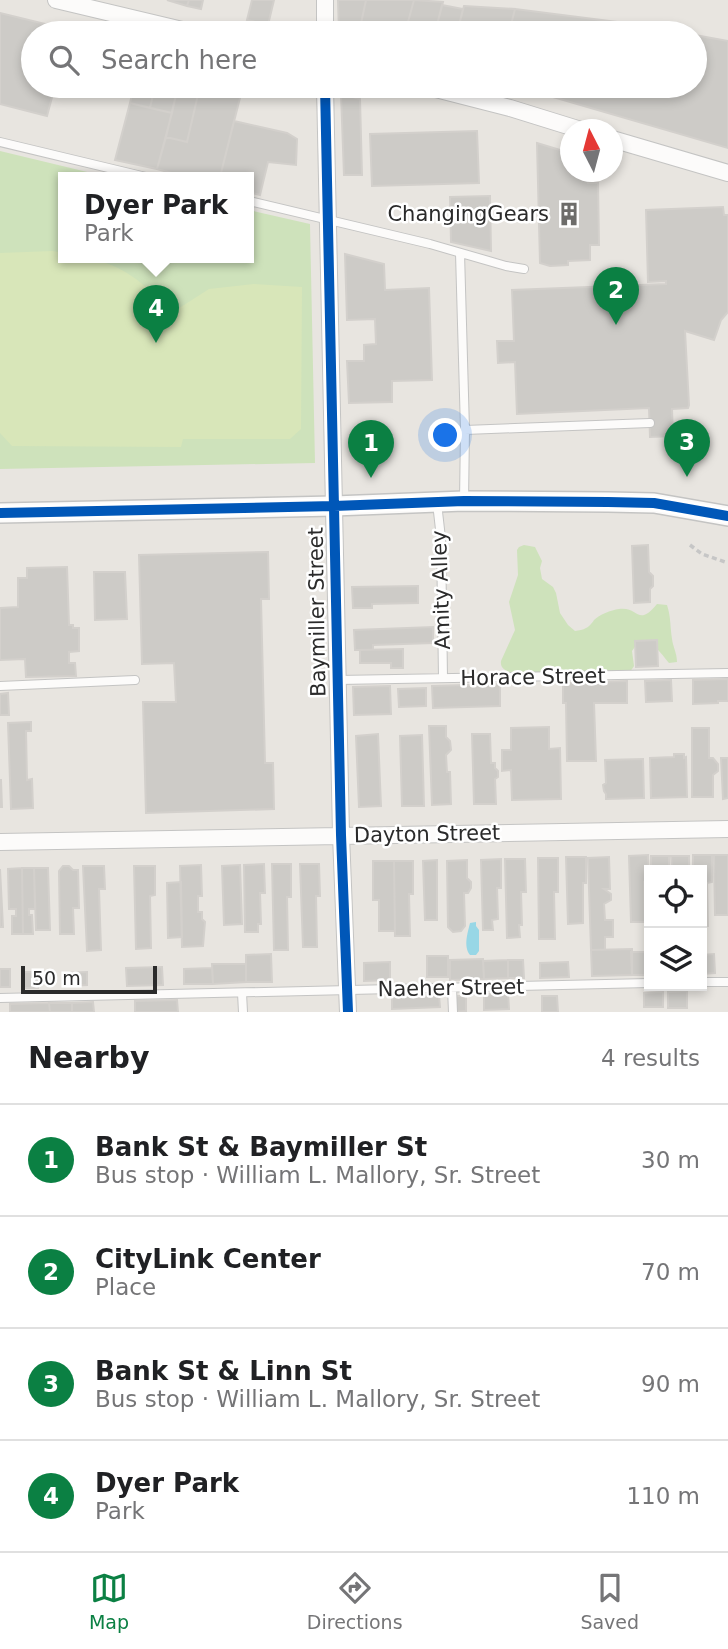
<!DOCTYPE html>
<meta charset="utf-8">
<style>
:root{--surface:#fff;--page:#f6f6f6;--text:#202124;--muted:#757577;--line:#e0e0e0;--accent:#0b8043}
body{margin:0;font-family:"DejaVu Sans",sans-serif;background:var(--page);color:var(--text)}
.controls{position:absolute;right:21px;bottom:21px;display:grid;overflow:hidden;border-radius:0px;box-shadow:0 4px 10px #0003}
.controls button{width:63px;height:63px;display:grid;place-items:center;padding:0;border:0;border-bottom:2px solid var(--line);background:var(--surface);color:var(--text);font:35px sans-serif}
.compass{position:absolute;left:560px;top:119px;width:63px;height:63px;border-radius:50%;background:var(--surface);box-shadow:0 4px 10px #0003;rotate:354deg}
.scale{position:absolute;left:21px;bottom:18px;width:136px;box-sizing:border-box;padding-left:7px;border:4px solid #2b2b2b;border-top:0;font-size:19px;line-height:24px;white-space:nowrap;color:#2b2b2b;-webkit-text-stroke:5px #fff;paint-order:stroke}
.you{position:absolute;left:446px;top:436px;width:24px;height:24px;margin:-18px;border:5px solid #fff;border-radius:50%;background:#1a73e8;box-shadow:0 0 0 10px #1a73e833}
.badge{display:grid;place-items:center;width:46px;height:46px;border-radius:50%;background:var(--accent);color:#fff;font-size:23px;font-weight:700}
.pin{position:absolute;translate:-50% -58px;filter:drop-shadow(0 2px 4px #0008)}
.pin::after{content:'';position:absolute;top:37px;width:24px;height:21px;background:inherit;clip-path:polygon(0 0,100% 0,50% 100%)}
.popup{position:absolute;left:58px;top:172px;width:196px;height:91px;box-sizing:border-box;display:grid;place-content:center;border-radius:0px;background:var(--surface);filter:drop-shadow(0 2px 5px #0005);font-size:23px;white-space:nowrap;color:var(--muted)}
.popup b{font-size:26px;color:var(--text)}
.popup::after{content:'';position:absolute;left:50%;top:100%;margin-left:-14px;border:14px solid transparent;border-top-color:var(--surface)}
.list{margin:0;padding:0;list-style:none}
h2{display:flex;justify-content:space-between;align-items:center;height:91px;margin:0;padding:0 28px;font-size:30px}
h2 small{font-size:23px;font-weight:400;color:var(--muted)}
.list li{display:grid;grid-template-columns:46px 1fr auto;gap:21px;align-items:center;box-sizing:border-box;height:112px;padding:0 28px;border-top:2px solid var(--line)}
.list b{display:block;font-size:26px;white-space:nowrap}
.list p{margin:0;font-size:23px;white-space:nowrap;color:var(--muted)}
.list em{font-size:23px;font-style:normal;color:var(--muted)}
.icon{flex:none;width:38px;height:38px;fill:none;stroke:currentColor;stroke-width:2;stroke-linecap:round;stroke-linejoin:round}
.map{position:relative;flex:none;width:728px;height:1012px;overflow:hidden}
.search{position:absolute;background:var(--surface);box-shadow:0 4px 10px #0003;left:21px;right:21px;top:21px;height:77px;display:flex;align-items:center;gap:18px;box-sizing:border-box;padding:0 24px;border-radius:38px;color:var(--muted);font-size:26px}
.sheet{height:539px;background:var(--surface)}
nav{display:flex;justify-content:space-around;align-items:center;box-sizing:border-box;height:98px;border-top:2px solid var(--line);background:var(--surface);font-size:19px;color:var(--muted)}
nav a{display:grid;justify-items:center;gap:4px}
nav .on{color:var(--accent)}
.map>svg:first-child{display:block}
.green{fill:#cee2bb}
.pitch{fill:#d8e6b9}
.water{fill:#98d7e6}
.building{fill:#cdcbc7;stroke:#d3d0cc;stroke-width:2}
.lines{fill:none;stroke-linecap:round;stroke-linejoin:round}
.service-casing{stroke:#c4c4c3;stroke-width:10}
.minor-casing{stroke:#c4c4c3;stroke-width:18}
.tertiary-casing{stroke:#c4c4c3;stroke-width:22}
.path{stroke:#c6c6c6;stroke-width:3.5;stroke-dasharray:5 3.5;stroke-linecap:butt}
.service{stroke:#fcfbfa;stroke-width:8}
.minor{stroke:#fcfbfa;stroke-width:16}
.tertiary{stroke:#fcfbfa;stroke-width:19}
.cycleway-casing{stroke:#fff;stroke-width:15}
.cycleway{stroke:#0057b8;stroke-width:10}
.labels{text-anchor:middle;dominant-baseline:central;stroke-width:5;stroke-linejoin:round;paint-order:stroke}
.poi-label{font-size:21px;fill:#2b2b2b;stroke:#fff;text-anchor:end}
.street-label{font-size:21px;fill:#2b2b2b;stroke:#fff}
</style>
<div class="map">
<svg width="728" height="1012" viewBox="0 0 728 1012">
<rect width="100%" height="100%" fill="#e8e5e0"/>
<path class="green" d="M 0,151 L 108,177 L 63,177 L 63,257 L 249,257 L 249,210 L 310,224 L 315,463 L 0,469 Z
M 524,545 L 535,547 L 542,561 L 540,568 L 542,579 L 553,587 L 556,593 L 560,613 L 568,625 L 575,631 C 579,630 583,630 586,628 C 589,627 592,623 594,620 C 599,615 611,610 619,609 C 639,606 637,628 657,604 L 667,605 C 671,617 670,627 672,639 C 673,647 677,653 677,662 L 669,663 C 660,652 654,642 639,641 L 632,651 L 634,666 L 630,672 L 511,673 C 505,670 500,668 501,661 L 515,630 L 509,602 L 518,575 L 517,550 L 519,547 Z"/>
<path class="pitch" d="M 53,251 L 63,253 L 63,257 C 100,257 126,267 152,293 C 159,300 166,306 170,314 L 209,289 L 254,284 L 302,287 L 301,429 L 290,439 L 183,439 L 181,447 L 12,446 L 0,433 L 0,253 Z"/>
<path class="water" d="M 476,922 L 476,926 L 479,930 L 479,951 L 476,955 L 470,955 C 463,946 468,932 470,923 Z"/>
<path class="building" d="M 167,0 L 189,0 L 187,6 Z
M 189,0 L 203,0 L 201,9 L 187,6 Z
M 252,0 L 274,0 L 268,25 L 247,20 Z
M 338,0 L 366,0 L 359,33 L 339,33 Z
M 366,0 L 414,0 L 405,33 L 359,33 Z
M 414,0 L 443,2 L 435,33 L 405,33 Z
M 442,5 L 463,9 L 457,33 L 435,33 Z
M 464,6 L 515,9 L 509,33 L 457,33 Z
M 515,9 L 641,25 L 686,33 L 509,33 Z
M 0,13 L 74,31 L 74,33 L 33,33 L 33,86 L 55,86 L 47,116 L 0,104 Z
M 695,35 L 728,41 L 728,148 L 529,90 L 530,86 L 695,86 Z
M 134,86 L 155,86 L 150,108 L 130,103 Z
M 155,86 L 178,86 L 172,113 L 150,108 Z
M 178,86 L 200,86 L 187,142 L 166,137 Z
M 200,86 L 243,86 L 220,177 L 186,177 L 157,169 L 166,137 L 187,142 Z
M 341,94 L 360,99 L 362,175 L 344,175 Z
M 130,103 L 172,113 L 157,169 L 115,160 Z
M 234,121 L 287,133 L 297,139 L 296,165 L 268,162 L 260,195 L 249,192 L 249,177 L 220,177 Z
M 477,131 L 479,183 L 372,186 L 370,134 Z
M 537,143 L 570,153 L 570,172 L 588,172 L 588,183 L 598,183 L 599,245 L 590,245 L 590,260 L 568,261 L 568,265 L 550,266 L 540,263 Z
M 490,196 L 491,251 L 451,242 L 450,197 Z
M 723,207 L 724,215 L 728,215 L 728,312 L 721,320 L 714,340 L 685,331 L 689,405 L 688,408 L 672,409 L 673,436 L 650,437 L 649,408 L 517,414 L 515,362 L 498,363 L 497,341 L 514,341 L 512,290 L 666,284 L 666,281 L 648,282 L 646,210 Z
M 345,254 L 384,264 L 385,290 L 429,288 L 432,380 L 392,381 L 392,402 L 349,403 L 347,361 L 364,361 L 364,345 L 376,344 L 375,319 L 347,320 Z
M 648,545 L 649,572 L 653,576 L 653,586 L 650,589 L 650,602 L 634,603 L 632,546 Z
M 268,552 L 269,599 L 261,599 L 265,763 L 273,763 L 274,809 L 146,813 L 143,702 L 176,702 L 174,663 L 142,664 L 139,555 Z
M 67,567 L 69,625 L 73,625 L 73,628 L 79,628 L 79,651 L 69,652 L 69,663 L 75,663 L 76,676 L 26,677 L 25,659 L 0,660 L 0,608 L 18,607 L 18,578 L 27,578 L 27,568 Z
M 94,572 L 125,572 L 127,619 L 95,620 Z
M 418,586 L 418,603 L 372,604 L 372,608 L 353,608 L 352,587 Z
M 433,627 L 433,643 L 373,645 L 373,650 L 355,650 L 354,630 Z
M 657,640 L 658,666 L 636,667 L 635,641 Z
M 403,649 L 403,668 L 391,668 L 391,663 L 360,663 L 360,650 Z
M 728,679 L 728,701 L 718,701 L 718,703 L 693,704 L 693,680 Z
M 671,680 L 672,701 L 646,702 L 645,681 Z
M 627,681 L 627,703 L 594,703 L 596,761 L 567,761 L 566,703 L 563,703 L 563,683 Z
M 500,684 L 500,706 L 433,708 L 432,686 Z
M 390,686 L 391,714 L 354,715 L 353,687 Z
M 426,688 L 426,706 L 399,707 L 398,689 Z
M 8,693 L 9,715 L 0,715 L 0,694 Z
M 31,722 L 31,731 L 26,731 L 27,780 L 32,779 L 33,808 L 11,809 L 8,723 Z
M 429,726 L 446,726 L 446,737 L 450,741 L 451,750 L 446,755 L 447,772 L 450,772 L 451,804 L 432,805 Z
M 549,727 L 549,749 L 560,748 L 561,799 L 512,800 L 511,770 L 502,771 L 502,750 L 511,750 L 511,728 Z
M 692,728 L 709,728 L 709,758 L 713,758 L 718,764 L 718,771 L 713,775 L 713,797 L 692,797 Z
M 378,734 L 381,806 L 359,807 L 356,736 Z
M 472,734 L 490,734 L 491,763 L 495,763 L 495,768 L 498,771 L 498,777 L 495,779 L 496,804 L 474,804 Z
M 422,735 L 424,806 L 402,806 L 400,736 Z
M 674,754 L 684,754 L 684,758 L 686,757 L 687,797 L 651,798 L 650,758 L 674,757 Z
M 721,758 L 728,758 L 728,798 L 723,799 Z
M 643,759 L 644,798 L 606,799 L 606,794 L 604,791 L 603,785 L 606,783 L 605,760 Z
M 0,780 L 1,780 L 2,807 L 0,807 Z
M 648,855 L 649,882 L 644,882 L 645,922 L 631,922 L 629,856 Z
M 693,855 L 712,855 L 712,882 L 707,883 L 708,926 L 702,926 L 702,870 L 693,870 Z
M 714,855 L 728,855 L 728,915 L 715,915 Z
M 651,856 L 669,856 L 669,870 L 651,870 Z
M 671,856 L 689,856 L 689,870 L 672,870 Z
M 566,857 L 586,857 L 586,883 L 583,883 L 583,923 L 568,924 Z
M 609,857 L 610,889 L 604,889 L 611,894 L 611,900 L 604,904 L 605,920 L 613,920 L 613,937 L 605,937 L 605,950 L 591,950 L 588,858 Z
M 538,858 L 558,858 L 558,892 L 554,892 L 555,939 L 539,939 Z
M 501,859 L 501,888 L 497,888 L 498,919 L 492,920 L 493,930 L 483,930 L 481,860 Z
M 505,859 L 525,859 L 526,892 L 521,892 L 522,925 L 519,925 L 520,937 L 507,938 Z
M 437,860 L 437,920 L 425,920 L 423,861 Z
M 467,860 L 467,878 L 471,882 L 471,888 L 468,893 L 464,893 L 465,926 L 461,931 L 453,932 L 448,927 L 447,861 Z
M 373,861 L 394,861 L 395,931 L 379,931 L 379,900 L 373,900 Z
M 394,861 L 413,861 L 413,894 L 409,894 L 410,936 L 395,936 Z
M 264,864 L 265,893 L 260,893 L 261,924 L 258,924 L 258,932 L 245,932 L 244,865 Z
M 272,864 L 291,864 L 291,897 L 287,897 L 288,950 L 274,950 Z
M 300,864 L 319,864 L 320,896 L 316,896 L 317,947 L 303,947 Z
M 201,865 L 202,896 L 198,896 L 198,912 L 202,912 L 202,919 L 205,922 L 203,946 L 182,947 L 180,866 Z
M 240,865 L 242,924 L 224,925 L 222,866 Z
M 63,866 L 69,866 L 73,870 L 78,870 L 79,908 L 73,908 L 74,934 L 60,934 L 59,871 Z
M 83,866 L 104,866 L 105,889 L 99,889 L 101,950 L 87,951 Z
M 134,866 L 155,866 L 155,895 L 150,896 L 151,948 L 136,949 Z
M 22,868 L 23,934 L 12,934 L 12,916 L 16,916 L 16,909 L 9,909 L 8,869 Z
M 22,868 L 34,868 L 35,909 L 29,909 L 29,915 L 32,915 L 33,934 L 23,934 Z
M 34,868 L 48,868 L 50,930 L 36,930 Z
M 0,869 L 3,927 L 0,927 Z
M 181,882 L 182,937 L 168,938 L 167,883 Z
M 632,949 L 632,975 L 592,976 L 591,950 Z
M 631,952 L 649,952 L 649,975 L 632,975 Z
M 271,954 L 272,982 L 246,982 L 246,955 Z
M 714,954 L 715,973 L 702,974 L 702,955 Z
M 427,956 L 448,956 L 448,977 L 427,977 Z
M 483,959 L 484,979 L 450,980 L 450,960 Z
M 508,960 L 508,978 L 484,979 L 483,961 Z
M 508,960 L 523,960 L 524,978 L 508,978 Z
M 390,962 L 390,980 L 364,981 L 364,963 Z
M 568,962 L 569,977 L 540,978 L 540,963 Z
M 212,964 L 246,964 L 246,982 L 213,984 Z
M 162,967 L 163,985 L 127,986 L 126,968 Z
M 212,968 L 213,984 L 184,984 L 184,969 Z
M 0,969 L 10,969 L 10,987 L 0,987 Z
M 24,972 L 37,972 L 38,988 L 24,988 Z
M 87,972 L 87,985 L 65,986 L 64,973 Z
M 687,991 L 687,1008 L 668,1008 L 668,992 Z
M 663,992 L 663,1007 L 644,1007 L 644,993 Z
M 508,993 L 509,1009 L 484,1010 L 484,994 Z
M 439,995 L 440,1007 L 392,1009 L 392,996 Z
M 454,996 L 466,996 L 466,1011 L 455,1012 Z
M 542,996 L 557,996 L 558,1012 L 542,1012 Z
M 177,1000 L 178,1012 L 135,1012 L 135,1001 Z
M 93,1002 L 94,1012 L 72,1012 L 72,1003 Z
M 49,1003 L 50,1012 L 10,1012 L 10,1004 Z
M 49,1003 L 72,1003 L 72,1012 L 50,1012 Z"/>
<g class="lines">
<g class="service-casing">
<path id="service" d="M 0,142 L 146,177
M 249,201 L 430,244 L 506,266 L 524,269
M 460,253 L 465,430 L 464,501
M 465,430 L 650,423
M 437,503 L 441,538 L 443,678
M 338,680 L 728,673
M 0,686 L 135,680
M 702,982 L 728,982
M 452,988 L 453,1012
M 242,993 L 243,1012
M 0,998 L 649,983"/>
</g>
<g class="minor-casing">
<path id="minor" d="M 56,0 L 195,33
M 325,33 L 325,0
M 325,86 L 341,835 L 348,1012
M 424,86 L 510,108 L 581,130
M 612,139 L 728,173
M 0,842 L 728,829"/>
</g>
<g class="tertiary-casing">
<path id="tertiary" d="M 0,513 L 334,506 L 464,501 L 608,502 L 654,503 L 728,516"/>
</g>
<path class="path" d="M 690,545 L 702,554 L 728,563"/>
<use href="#service" class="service"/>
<use href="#minor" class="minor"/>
<use href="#tertiary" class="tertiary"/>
<g class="cycleway-casing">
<path id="cycleway" d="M 325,86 L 341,835 L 348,1012
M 0,513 L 334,506 L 464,501 L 608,502 L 654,503 L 728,516"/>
</g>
<use href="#cycleway" class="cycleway"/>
</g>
<defs>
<g id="building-bare" transform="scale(1.89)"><path d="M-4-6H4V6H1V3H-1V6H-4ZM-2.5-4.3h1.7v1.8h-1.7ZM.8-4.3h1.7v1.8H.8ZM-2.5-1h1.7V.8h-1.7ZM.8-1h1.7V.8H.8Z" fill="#6d6c6a" stroke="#fff" stroke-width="2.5" paint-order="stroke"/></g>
</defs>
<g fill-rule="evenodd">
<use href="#building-bare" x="569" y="214"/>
</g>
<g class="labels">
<g class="poi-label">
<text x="549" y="214">ChangingGears</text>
</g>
<g class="street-label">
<text transform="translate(441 590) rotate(-92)">Amity Alley</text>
<text transform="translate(317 612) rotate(-91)">Baymiller Street</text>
<text transform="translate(533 677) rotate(-1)">Horace Street</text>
<text transform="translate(427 834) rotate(-1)">Dayton Street</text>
<text transform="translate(451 988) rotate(-1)">Naeher Street</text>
</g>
</g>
</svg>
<div class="controls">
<button><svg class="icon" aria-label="locate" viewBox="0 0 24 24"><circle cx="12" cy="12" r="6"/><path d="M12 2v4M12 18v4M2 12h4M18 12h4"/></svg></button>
<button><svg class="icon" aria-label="layers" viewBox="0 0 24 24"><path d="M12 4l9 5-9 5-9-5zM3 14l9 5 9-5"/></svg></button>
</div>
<svg class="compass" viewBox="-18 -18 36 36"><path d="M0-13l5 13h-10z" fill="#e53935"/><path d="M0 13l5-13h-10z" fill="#757577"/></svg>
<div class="scale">50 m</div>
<div class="you"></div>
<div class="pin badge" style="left:371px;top:478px">1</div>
<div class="pin badge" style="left:616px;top:325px">2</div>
<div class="pin badge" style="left:687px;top:477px">3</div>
<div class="pin badge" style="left:156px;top:343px">4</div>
<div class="popup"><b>Dyer Park</b>Park</div>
<div class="search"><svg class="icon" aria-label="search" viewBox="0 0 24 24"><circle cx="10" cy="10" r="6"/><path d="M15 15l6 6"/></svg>Search here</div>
</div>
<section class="sheet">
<h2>Nearby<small>4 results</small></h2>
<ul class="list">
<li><span class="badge">1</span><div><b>Bank St &amp; Baymiller St</b><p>Bus stop · William L. Mallory, Sr. Street</p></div><em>30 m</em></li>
<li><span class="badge">2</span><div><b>CityLink Center</b><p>Place</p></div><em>70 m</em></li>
<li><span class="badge">3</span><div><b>Bank St &amp; Linn St</b><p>Bus stop · William L. Mallory, Sr. Street</p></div><em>90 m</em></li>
<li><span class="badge">4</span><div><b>Dyer Park</b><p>Park</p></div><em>110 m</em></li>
</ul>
</section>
<nav>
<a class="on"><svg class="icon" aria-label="map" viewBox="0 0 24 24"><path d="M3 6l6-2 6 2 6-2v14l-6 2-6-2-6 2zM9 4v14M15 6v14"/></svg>Map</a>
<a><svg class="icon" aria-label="directions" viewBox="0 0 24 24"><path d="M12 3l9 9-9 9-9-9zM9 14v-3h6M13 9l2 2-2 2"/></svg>Directions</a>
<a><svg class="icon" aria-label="saved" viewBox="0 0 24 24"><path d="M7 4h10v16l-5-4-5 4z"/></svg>Saved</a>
</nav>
